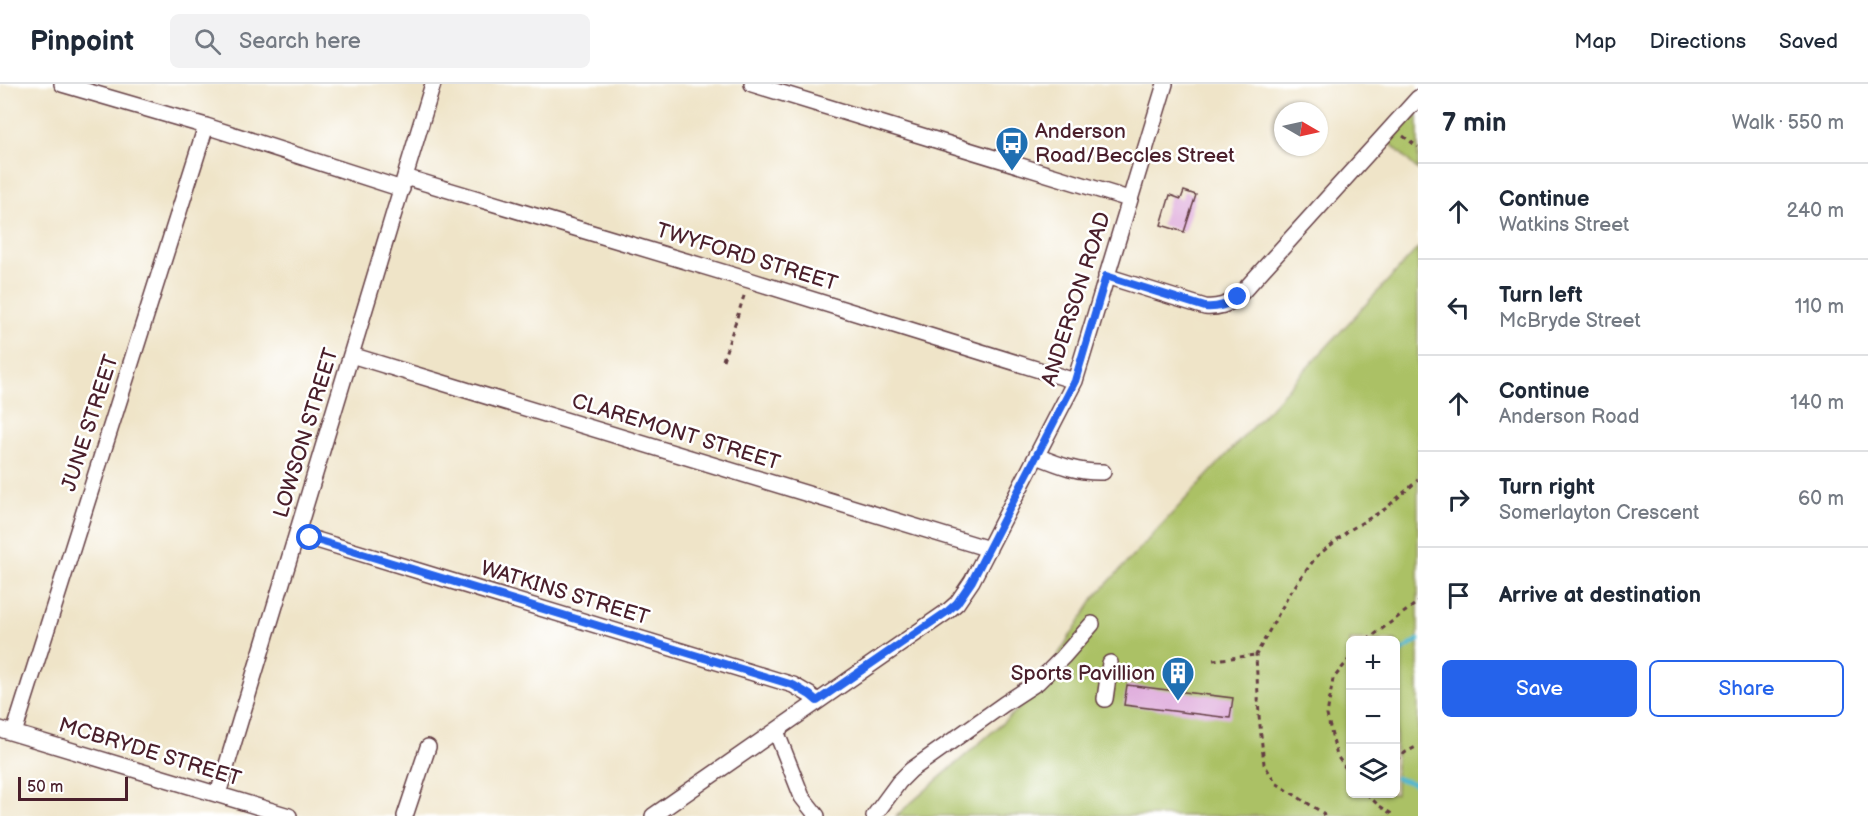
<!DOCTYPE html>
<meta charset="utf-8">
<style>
:root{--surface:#fff;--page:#f2f2f3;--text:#1f2937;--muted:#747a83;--line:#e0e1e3;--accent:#2563eb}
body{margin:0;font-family:"Balsamiq Sans",sans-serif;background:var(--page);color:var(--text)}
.controls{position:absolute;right:18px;bottom:18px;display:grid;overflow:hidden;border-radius:9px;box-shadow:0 2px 4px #0004}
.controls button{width:54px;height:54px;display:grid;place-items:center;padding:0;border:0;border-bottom:2px solid var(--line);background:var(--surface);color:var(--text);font:30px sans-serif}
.compass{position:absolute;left:1274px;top:18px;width:54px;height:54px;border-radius:50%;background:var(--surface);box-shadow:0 2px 4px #0004;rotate:99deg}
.scale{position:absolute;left:18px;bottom:15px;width:110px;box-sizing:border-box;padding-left:6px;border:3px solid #4a1f2b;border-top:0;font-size:16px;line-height:21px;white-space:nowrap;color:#4a1f2b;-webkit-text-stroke:4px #fff;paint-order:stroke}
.stop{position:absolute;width:18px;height:18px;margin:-14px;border:4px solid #2563eb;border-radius:50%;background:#fff}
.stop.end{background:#2563eb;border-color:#fff;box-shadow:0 2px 6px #0008}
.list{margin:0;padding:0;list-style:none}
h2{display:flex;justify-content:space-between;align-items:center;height:78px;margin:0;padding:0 24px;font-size:26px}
h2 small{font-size:20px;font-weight:400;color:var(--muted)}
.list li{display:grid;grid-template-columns:39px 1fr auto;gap:18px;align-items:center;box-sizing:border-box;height:96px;padding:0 24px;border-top:2px solid var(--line)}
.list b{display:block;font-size:22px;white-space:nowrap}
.list p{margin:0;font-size:20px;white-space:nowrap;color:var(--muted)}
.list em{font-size:20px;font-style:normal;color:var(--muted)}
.actions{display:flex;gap:12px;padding:18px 24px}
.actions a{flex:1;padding:14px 0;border:2px solid var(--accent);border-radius:9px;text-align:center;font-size:21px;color:var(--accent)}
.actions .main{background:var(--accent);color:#fff}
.icon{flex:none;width:33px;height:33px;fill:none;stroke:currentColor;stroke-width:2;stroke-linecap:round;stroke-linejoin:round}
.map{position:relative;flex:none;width:1418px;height:732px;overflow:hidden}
header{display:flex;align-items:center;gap:36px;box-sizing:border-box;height:84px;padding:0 30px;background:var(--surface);border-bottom:2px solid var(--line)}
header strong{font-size:28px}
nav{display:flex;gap:33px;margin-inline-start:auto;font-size:21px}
.search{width:420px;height:54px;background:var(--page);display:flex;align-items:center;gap:15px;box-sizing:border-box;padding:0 21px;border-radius:9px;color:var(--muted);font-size:22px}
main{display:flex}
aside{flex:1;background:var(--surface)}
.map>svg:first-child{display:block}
.green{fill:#abc165;stroke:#7a7048;stroke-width:1.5;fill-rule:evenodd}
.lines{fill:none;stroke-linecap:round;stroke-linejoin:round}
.stream{stroke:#52b7d0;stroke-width:4.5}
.building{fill:#dfacdc}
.minor-casing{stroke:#633d43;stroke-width:18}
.path{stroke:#633d43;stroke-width:3;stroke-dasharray:4.5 4.5;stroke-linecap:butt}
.minor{stroke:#fff;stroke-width:15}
.route{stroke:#2563eb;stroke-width:8}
.labels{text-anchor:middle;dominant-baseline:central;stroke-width:5;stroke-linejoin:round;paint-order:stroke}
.poi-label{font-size:21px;fill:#4a1f2b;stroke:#fff;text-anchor:start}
.street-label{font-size:21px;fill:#4a1f2b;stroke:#fff}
</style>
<header>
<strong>Pinpoint</strong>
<div class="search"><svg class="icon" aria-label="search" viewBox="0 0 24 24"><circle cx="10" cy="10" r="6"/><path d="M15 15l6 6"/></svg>Search here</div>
<nav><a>Map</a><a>Directions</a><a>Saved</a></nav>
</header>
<main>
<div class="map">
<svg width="1418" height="732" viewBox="0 0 1418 732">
<rect width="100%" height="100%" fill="#fff"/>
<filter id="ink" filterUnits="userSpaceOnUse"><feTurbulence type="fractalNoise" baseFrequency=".0167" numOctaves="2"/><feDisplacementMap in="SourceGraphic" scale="12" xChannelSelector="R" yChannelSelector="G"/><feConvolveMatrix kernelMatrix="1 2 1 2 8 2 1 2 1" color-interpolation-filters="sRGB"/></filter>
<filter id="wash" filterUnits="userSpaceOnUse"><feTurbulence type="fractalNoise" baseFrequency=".008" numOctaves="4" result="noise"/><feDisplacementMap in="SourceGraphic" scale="24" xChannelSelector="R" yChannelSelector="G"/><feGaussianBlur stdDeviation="1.35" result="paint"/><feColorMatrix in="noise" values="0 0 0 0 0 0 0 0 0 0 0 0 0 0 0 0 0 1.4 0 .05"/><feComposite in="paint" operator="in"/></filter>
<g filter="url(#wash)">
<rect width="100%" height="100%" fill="#efe4c8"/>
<path class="green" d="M 1416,30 L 1418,32 L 1418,86 L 1389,58 Z
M 1418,164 L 1418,732 L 896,732 L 1031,614 L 1094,514 ZM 1350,556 L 1396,556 L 1396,710 L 1350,710 Z"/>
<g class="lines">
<path class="stream" d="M 1396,571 L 1418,556
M 1396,694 L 1418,701"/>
</g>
<g id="blocks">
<path class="building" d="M 1184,107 L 1196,111 L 1184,148 L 1161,141 L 1170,111 L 1181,115 Z
M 1127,601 L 1233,614 L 1230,634 L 1124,621 Z"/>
</g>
</g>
<g filter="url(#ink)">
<use href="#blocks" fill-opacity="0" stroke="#633d43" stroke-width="1.5"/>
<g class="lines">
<g class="minor-casing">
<path id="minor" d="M 62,0 L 206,42 L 402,105
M 752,0 L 1129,115
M 405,93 L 749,196 L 1075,297
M 1106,192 L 1205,223 C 1218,224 1227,221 1238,213 L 1418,14
M 351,271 L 989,465
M 1037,372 C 1059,381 1079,389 1103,388
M 297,450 L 793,601 L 810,611 L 817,617
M 1105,615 L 1110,579
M 0,645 L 289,732
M 776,647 L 802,713 L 817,732
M 14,649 L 206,42
M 218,710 L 433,0
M 405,732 L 428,663
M 653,732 L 948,527 L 957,519 L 972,497 L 1075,297 L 1165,0
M 874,732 L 899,698 L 911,686 L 1004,620 L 1038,598 L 1063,573 L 1092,540"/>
</g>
<path class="path" d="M 1403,52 L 1418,63
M 723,276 L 745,209
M 1367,556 L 1418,518
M 1350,574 L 1333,595 L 1327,631 L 1337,672 L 1350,690
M 1213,576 L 1256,571
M 1396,676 L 1406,668 L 1418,662
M 1367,710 L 1378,721 L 1395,732
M 1324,732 L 1323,729 L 1276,699 L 1264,680 L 1259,632 L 1256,571 L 1290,509 L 1316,473 L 1348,447 L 1385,425 L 1418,396"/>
<use href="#minor" class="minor"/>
</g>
</g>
<g class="lines" filter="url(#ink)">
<path class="route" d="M 310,454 L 793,601 L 810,611 L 817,617 L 948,527 L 957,519 L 972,497 L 1075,297 L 1106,192 L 1205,223 C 1218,224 1227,221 1238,213"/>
</g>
<defs>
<g id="bus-pin" transform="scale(1.725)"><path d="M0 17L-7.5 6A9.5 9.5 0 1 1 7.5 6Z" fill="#1f6fb2" stroke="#fff"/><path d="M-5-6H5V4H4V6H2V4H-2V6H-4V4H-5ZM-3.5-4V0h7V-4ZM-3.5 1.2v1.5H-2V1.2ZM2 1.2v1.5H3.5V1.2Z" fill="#fff"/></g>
<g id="building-pin" transform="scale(1.725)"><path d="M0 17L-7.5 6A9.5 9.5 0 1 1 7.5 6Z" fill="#1f6fb2" stroke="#fff"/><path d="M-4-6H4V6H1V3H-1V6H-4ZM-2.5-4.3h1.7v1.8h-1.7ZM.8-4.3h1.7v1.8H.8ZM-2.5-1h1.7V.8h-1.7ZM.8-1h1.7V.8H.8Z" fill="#fff"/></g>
</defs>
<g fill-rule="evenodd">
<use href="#bus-pin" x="1012" y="59"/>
<use href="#building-pin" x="1178" y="589"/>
</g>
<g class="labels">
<g class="poi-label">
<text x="1035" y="47">Anderson<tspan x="1035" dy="24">Road/Beccles Street</tspan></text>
<text x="1155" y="589" text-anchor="end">Sports Pavillion</text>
</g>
<g class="street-label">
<text transform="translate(747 173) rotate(17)">TWYFORD STREET</text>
<text transform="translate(1076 215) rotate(-72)">ANDERSON ROAD</text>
<text transform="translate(90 339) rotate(-72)">JUNE STREET</text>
<text transform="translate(676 348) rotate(17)">CLAREMONT STREET</text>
<text transform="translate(306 349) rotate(-73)">LOWSON STREET</text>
<text transform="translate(565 509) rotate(17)">WATKINS STREET</text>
<text transform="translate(150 668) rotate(17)">MCBRYDE STREET</text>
</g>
</g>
</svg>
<div class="controls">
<button>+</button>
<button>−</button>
<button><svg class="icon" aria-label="layers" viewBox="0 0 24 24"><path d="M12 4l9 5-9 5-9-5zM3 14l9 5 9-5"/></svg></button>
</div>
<svg class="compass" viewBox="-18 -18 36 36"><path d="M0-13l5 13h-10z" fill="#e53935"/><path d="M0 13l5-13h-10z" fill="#747a83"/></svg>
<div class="scale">50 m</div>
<div class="stop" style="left:310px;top:454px"></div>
<div class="stop end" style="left:1238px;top:213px"></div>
</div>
<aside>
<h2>7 min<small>Walk · 550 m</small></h2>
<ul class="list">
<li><svg class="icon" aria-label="ahead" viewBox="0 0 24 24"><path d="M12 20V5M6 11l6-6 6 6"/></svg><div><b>Continue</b><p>Watkins Street</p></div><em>240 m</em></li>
<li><svg class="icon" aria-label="left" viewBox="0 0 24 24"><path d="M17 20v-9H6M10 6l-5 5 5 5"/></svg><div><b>Turn left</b><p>McBryde Street</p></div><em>110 m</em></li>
<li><svg class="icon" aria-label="ahead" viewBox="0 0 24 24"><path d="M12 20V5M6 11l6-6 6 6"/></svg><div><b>Continue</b><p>Anderson Road</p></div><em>140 m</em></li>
<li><svg class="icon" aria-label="right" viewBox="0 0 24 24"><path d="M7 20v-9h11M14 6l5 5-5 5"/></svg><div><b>Turn right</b><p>Somerlayton Crescent</p></div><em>60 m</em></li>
<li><svg class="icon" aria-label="arrive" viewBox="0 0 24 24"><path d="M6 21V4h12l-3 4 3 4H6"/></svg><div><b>Arrive at destination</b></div></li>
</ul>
<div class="actions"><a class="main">Save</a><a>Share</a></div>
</aside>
</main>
